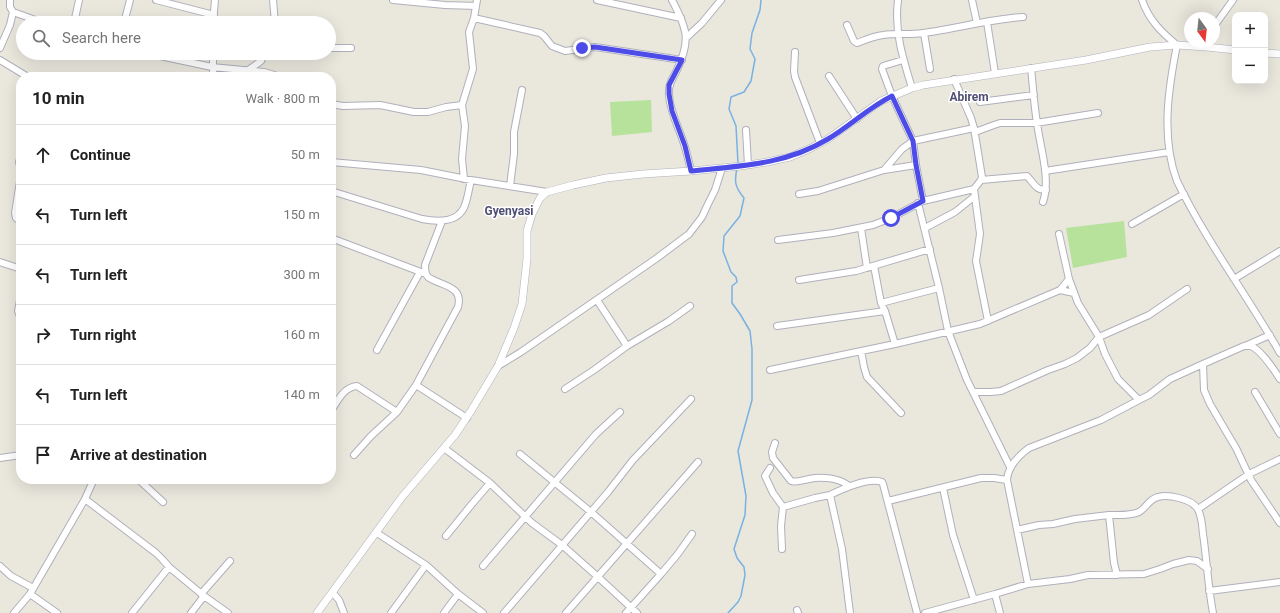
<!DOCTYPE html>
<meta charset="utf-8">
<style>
:root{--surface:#fff;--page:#f6f6f6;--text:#222;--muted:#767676;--line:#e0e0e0}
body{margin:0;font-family:Roboto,sans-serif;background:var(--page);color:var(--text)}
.controls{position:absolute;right:12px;top:12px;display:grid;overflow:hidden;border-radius:8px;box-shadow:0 4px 16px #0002}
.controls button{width:36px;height:36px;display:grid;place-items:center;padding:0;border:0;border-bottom:1px solid var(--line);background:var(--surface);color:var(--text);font:20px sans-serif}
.compass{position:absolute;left:1184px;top:12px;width:36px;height:36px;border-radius:50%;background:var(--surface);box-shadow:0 4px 16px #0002;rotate:165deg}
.stop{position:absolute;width:12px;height:12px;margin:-9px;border:3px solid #4d4ce8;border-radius:50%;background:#fff}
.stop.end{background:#4d4ce8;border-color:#fff;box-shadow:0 1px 4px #0008}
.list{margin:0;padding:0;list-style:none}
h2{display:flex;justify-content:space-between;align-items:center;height:52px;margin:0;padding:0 16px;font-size:17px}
h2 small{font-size:13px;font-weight:400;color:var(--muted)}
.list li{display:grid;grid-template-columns:26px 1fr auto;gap:12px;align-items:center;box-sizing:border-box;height:60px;padding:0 16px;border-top:1px solid var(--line)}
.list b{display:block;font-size:15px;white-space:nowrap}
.list em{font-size:13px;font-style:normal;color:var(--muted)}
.icon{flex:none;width:22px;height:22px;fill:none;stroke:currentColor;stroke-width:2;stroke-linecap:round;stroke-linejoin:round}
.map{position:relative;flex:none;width:1280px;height:613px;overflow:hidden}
.search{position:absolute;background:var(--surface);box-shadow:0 4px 16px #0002;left:16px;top:16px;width:320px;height:44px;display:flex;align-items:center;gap:10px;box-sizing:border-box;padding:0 14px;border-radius:22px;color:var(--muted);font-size:15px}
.panel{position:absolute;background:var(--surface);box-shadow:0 4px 16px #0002;left:16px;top:72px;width:320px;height:412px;border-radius:16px}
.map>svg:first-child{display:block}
.pitch{fill:#b6e29b}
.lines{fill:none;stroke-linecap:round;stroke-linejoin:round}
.stream{stroke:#79b2e2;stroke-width:1.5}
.minor-casing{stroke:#b0b0bc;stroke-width:8}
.tertiary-casing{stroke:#b0b0bc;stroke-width:8}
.minor{stroke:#fff;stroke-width:6}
.tertiary{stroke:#fff;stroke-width:7}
.route{stroke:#4d4ce8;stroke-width:5}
.labels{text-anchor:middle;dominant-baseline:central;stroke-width:3;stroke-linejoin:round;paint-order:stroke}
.quarter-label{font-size:12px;font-weight:bold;fill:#4f4e75;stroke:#fff}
</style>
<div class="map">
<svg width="1280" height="613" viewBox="0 0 1280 613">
<rect width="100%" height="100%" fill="#eae7dd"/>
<path class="pitch" d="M 651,100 L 652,132 L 612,136 L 610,102 Z
M 1124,221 L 1127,257 L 1073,268 L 1066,228 Z"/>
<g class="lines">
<path class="stream" d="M 738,164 L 736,126 L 729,109 L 731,97 L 744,92 L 751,81 L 755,59 L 750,49 L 752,33 L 760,10 L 761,0
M 728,613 L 738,602 L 741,596 L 745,575 L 744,567 L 737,558 L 734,549 L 745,515 L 746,496 L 738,451 L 752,400 L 752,349 L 750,331 L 740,314 L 732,303 L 732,286 L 737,282 L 736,277 L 731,272 L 723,251 L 724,236 L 740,216 L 744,198 C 735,187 734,182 737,168"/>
<g class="minor-casing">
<path id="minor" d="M 10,0 L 10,7 L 13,12
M 156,0 L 214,15
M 273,0 L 275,23
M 393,0 L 445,5 L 476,6
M 597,0 L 681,18
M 672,0 C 688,30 691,41 676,72 C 672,79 668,86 669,95 C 670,112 679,128 684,144 C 687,153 689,162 691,171
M 898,0 C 894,31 903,59 912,88
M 972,0 L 977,23
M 1142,0 C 1149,20 1161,32 1177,45 C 1168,90 1161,138 1177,181 C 1206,241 1247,295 1280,353
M 474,18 L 540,33 L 544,36 L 552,46 L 565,51 L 595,47 L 682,60
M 987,22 L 995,73
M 74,23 L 79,0
M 124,23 L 130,0
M 213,23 L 215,0
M 847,25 L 854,41 L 857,43 C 865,40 874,36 883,35 C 896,33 910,35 923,33 C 956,29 989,19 1023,17
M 1215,25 L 1233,0
M 924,33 L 930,69
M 686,38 L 702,23 L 721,0
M 0,48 L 10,25 L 13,12 L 44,23
M 329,48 L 351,48
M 795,52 L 794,71 L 795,77 L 820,143
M 146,53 L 212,67 L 264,72 L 281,77
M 213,53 L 213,77
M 0,60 L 28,77
M 903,60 L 883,66 L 882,69 L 892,96 L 913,141 L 916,165 L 923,201
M 1031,68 C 1033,86 1034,105 1037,123 C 1040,147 1051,179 1043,202
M 247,71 L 261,61 L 264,53
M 829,76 L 857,119
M 331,86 L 332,92 L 331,98
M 980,102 L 1034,95
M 331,104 L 343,106 L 380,105 L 414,112 L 428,112 L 446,107 L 462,105 L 473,69 L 469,32 L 474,18 L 477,0
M 462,105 L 465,126 L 462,159 L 464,179
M 746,130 L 748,165
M 975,132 L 994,125 L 1000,123 L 1036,123 L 1098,113
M 21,156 L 19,162 L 21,171
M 331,162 L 421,170 L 471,180 L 547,192
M 884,170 L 916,165
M 1045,171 L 1169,152
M 21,175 L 15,213 L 16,218 L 21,222
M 981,180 L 1027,176 C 1033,182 1036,191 1046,190
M 510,186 L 514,154 L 514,132 L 522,90
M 974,189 L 980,234 L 976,261 L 988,321
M 331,191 L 422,219 C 437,222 459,223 465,205 C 468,197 469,188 471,180
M 799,194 L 818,191 L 884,170 L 902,149 L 913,141 L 974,128
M 918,203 L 939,288 L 948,331 L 967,380 L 1010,467
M 1132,224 L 1184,194
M 861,228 L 867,268
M 925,228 L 955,212 L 975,196
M 331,238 L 426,274
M 778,240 L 833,233 L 873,225 L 891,218 L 923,201 L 974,189 L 981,180 L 982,177 L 974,128 L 971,118 L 954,79
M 0,262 L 21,269
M 874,266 L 881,303 L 885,311 L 895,344
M 1234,279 L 1280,251
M 799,280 L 856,271 L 930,249
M 1060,290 L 1074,293
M 21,295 L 18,311 L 21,319
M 597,300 L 627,346 L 669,321 L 690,306
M 881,303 L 939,288
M 777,326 L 885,311
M 1245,346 L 1270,335
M 377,350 L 420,272
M 861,351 L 864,367 L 867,377 L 901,413
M 1203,364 L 1244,346 C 1246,346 1248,346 1250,346 C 1261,349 1274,370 1280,379
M 498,366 L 521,352 L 657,258 L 689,234 L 702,217 L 708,204 L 715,190 L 722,168
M 770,370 L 895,344 L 980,324 L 1060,290 L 1069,279
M 416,385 L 467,418
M 565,389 L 594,370 L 627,346
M 973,392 L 991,392 L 1001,391 L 1048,370 L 1065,364 L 1077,358 L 1090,348 L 1099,337 L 1149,315 L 1187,289
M 1255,392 L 1280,434
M 1139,400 L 1149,395 L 1170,379 L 1203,364 L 1204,390 L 1210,404 L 1227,433 L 1236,448 L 1251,480 L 1280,523
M 331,411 C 338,400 344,387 357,386 L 397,412 L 416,385 L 458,307 C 464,285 440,286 428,277 C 425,274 425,269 425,265 L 442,221
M 775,443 L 772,452 L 773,458 L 791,481 C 797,483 803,480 809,479 C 822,476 839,478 849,486
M 444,448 L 490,483 L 532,523 L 562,545 L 598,577 L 637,613
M 520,454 L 591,512 L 661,574
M 354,455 L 371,436 L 397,412
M 0,458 L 21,455
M 770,468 L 765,476 L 773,493 L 783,507
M 138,479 L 163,502
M 1007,480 L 1028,584
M 943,488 L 953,535 L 974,600
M 85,499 L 156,553 L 163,560 L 169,567 L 204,596 L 191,613
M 888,501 L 981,478 L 994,478 L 1007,480 C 1008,466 1018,456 1029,448 L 1101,420 L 1139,400 L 1118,379 L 1105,354 L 1099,337 L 1078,303 L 1069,279 L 1059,234
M 1198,509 L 1249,474 L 1280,459
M 1109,515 C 1118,515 1130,516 1139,512 C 1146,508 1149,499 1158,497 C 1168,494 1191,499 1197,508 C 1202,515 1202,526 1203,534 C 1207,561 1208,587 1213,613
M 1017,530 L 1039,525 L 1053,524 L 1075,519 L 1109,515 L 1114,563 L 1117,575
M 377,533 L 426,565 L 458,594 L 483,613
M 446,536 L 472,504 L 490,483
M 782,549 L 781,526 L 783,507 L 815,498 L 830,495
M 0,566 L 11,576 L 33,588
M 483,566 L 596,434 L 620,412
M 1209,591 L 1280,582
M 333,593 L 339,600 L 344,613
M 30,594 L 57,613
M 201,594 L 230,561
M 995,594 L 1000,613
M 204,596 L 228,613
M 797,610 L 798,613
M 14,613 L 30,594 L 85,499 L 94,479
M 132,613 L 169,567
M 391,613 L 426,565
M 444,613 L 458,594
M 504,613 L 608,492 L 633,460 L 691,399
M 566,613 L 698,462
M 626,613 L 661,574 L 677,555 L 692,534
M 850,613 L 842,549 L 830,495 C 842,489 869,477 882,482 L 883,484 L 917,613
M 925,613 L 995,594 L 1028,584 L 1070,579 L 1088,575 L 1144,574 L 1160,569 L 1173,564 L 1189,560 L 1197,561 L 1208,569"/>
</g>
<g class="tertiary-casing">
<path id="tertiary" d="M 1265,53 L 1280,54
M 317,613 L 402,497 L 455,435 L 471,411 L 498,366 L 514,328 L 522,304 L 527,259 L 527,231 L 532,214 L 540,198 L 547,192 L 573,185 L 606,178 L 643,174 L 691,171 L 741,166 L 767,162 L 790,157 L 811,148 L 828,139 L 881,101 L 912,88 L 923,85 L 1086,60 L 1150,47 L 1177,45 L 1207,47 L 1235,50"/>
</g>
<use href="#minor" class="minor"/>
<use href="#tertiary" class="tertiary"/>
</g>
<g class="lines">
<path class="route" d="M 582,48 L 595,47 L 682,60 L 669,85 L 669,94 L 672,111 L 685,146 L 691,171 C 739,166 785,165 828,139 C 850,126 868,108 892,96 L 913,141 L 916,165 L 923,201 L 891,218"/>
</g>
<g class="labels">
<g class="quarter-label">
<text x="969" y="97">Abirem</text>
<text x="509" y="211">Gyenyasi</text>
</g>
</g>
</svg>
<div class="controls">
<button>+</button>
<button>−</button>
</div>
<svg class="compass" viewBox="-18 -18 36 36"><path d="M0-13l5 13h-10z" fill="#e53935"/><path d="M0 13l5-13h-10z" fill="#767676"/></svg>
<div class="stop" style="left:891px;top:218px"></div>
<div class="stop end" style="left:582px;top:48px"></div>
<div class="search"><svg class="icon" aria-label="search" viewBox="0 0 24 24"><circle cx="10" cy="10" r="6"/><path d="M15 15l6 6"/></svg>Search here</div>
<section class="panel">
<h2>10 min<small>Walk · 800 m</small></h2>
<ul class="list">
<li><svg class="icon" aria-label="ahead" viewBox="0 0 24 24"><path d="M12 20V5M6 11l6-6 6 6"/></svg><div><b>Continue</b></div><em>50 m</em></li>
<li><svg class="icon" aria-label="left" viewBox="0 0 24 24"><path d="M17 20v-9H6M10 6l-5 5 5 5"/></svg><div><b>Turn left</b></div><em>150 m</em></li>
<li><svg class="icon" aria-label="left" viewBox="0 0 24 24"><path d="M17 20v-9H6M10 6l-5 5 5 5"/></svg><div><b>Turn left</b></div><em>300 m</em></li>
<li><svg class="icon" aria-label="right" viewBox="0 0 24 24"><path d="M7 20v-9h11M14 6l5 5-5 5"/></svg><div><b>Turn right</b></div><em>160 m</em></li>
<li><svg class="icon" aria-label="left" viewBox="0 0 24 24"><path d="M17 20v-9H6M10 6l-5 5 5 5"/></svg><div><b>Turn left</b></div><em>140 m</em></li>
<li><svg class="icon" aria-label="arrive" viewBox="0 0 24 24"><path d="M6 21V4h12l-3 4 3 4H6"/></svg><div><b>Arrive at destination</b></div></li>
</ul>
</section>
</div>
